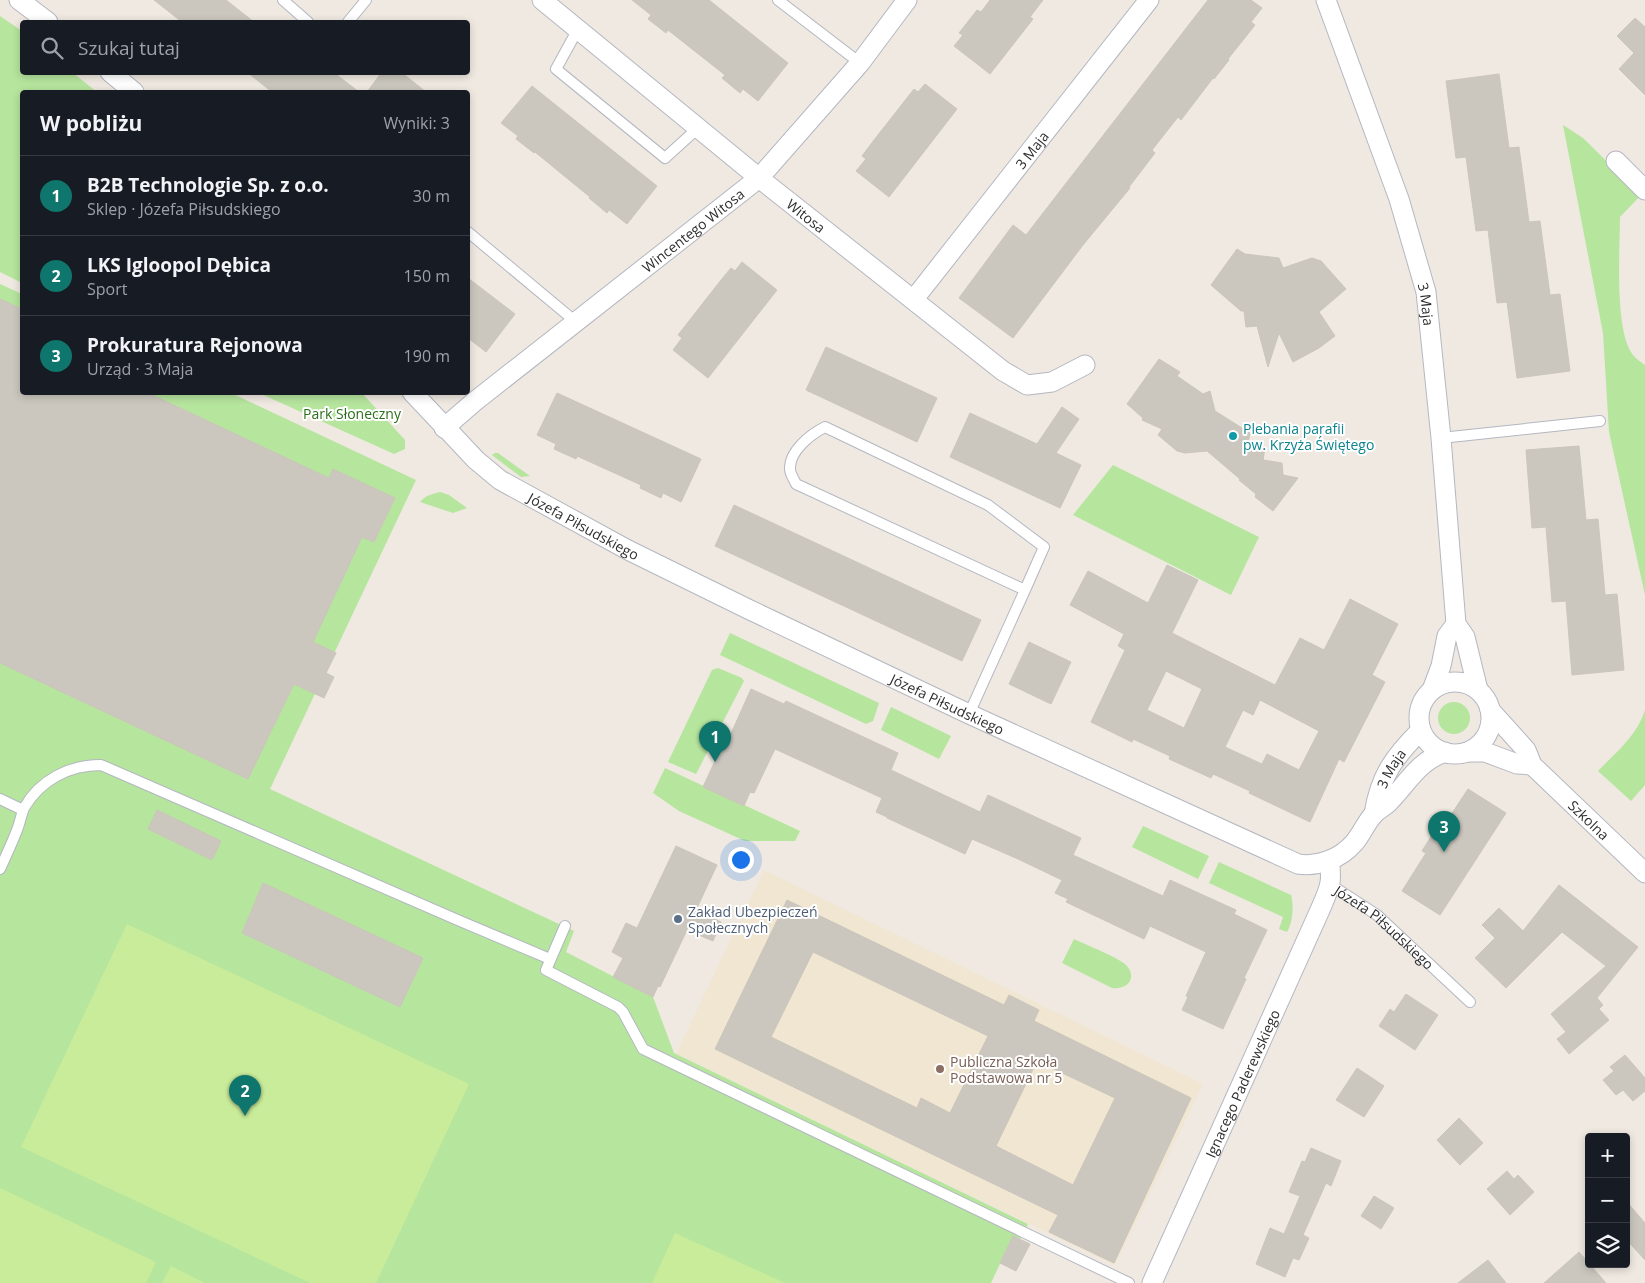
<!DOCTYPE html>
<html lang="pl">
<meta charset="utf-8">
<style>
:root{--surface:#171b24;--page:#20242c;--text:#f1f3f6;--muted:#9ea1a6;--line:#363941;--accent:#0f766e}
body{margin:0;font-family:"Open Sans",sans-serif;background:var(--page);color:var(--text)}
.controls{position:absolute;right:15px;bottom:15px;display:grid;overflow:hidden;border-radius:5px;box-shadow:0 2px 8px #0003}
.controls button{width:45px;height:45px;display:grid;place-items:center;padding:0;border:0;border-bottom:1px solid var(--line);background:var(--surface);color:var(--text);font:25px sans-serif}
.you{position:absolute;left:740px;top:859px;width:18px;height:18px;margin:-12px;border:4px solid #fff;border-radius:50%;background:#1a73e8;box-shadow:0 0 0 8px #1a73e833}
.badge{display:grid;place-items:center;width:32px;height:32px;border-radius:50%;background:var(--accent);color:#fff;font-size:16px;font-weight:700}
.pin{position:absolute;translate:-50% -41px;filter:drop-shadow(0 1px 2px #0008)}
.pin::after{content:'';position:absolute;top:26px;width:18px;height:15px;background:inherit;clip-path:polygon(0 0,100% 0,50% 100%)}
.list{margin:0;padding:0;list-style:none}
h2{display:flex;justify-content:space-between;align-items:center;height:65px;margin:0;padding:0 20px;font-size:21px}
h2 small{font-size:16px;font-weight:400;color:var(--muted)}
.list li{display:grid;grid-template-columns:32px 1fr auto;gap:15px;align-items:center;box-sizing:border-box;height:80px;padding:0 20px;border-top:1px solid var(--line)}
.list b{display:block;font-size:19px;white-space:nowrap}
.list p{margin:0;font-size:16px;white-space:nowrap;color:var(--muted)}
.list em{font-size:16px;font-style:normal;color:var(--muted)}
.icon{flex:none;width:28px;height:28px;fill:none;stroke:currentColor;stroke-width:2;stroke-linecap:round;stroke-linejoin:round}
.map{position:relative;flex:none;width:1645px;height:1283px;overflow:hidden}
.search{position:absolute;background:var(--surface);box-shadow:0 2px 8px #0003;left:20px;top:20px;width:450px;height:55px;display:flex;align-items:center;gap:12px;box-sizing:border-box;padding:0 18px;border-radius:5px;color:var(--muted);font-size:19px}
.panel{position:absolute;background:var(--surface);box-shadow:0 2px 8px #0003;left:20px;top:90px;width:450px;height:305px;border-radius:5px}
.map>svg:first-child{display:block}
.education{fill:#f0e6d1}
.green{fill:#b6e59e}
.pitch{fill:#c9ec9a}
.building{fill:#cbc7bf;stroke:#cbc5ba;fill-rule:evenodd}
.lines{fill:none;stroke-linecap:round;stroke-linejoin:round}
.service-casing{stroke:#b4b7c1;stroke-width:12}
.minor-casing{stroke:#b4b7c1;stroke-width:21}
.service{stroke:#fff;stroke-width:10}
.minor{stroke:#fff;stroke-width:19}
.culture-dot{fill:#0f9aa8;stroke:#fff;stroke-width:2}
.service-dot{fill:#5c6f8a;stroke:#fff;stroke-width:2}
.education-dot{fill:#8d6e63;stroke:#fff;stroke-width:2}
.labels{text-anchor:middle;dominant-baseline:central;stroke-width:4;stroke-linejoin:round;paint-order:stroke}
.street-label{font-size:14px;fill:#2e2e2e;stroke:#fff}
.park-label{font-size:14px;fill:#2c6e1b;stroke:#fff}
.culture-label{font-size:14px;fill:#0d838f;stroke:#fff;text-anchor:start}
.service-label{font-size:14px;fill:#4e5e75;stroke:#fff;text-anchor:start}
.education-label{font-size:14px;fill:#785e54;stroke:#fff;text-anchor:start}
</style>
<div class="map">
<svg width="1645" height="1283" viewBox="0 0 1645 1283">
<rect width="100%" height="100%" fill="#efe9e1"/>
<path class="education" d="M 764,870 L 1203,1084 L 1115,1265 L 676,1054 Z"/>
<path class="green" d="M 0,16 L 22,31 L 22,72 L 73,73 L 97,92 L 22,92 L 22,283 L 0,272 Z
M 1563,125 L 1583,138 L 1641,195 L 1620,217 C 1620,249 1614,331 1633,355 C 1636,359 1641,362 1645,365 L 1645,595 L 1609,432 L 1603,333 Z
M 0,284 L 22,294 L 22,392 L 231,393 L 416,480 L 270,789 L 574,931 L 566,952 L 653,997 L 674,1053 L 1028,1224 L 1020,1239 L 1013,1236 L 991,1283 L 0,1283 Z
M 259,393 L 362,393 L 405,440 L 405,449 L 394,454 Z
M 495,453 L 498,453 L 530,476 L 521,477 L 492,455 Z
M 1113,465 L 1259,537 L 1231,595 L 1073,515 Z
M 440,492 L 449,495 L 467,508 L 453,513 L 420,502 C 426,495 432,494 440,492 Z
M 730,633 L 879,703 L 873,721 L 866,724 L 720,655 Z
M 718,668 L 742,678 L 744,681 L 696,774 L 668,762 L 712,670 Z
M1438 718a16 16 0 1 1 32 0a16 16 0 1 1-32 0Z
M 891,707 L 951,736 L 939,759 L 881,730 Z
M 1645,710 L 1645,785 L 1631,801 L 1598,771 C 1617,751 1636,737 1645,710 Z
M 665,768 L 800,831 L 795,841 L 745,841 L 679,811 L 653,793 Z
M 1143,826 L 1209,856 L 1198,879 L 1132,847 Z
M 1219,862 L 1291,895 C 1294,906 1293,922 1287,932 L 1279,929 L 1283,917 L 1209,883 Z
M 1074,939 C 1086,945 1115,956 1125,964 C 1138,976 1129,990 1112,988 L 1062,963 Z"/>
<path class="pitch" d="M 127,924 L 469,1084 L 376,1283 L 310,1283 L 21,1147 Z
M 0,1188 L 156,1262 L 146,1283 L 0,1283 Z
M 675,1233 L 785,1283 L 652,1283 Z
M 171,1266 L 205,1283 L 162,1283 Z"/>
<path class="building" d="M 154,0 L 226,0 L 254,22 L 182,22 Z
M 632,0 L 709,0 L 788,63 L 758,101 L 743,89 L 740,93 L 722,78 L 725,75 L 668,30 L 666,33 L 648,19 L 651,15 Z
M 990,0 L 1043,0 L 1030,17 L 1033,19 L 990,74 L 954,46 L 963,35 L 959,33 L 977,10 L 981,12 Z
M 1208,0 L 1251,0 L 1262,8 L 1251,22 L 1255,25 L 1228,59 L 1229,60 L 1214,79 L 1213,78 L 1181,120 L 1178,117 L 1152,150 L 1155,153 L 1129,187 L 1130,188 L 1083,245 L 1013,338 L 959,298 L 1013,225 L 1026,235 Z
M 1635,18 L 1645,27 L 1645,95 L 1619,69 L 1634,53 L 1617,36 Z
M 247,72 L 333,72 L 359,92 L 272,92 Z
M 382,72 L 401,72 L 426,92 L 367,92 Z
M 1499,74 L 1509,148 L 1519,147 L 1529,222 L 1540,221 L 1550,295 L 1560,294 L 1570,371 L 1517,378 L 1507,302 L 1497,303 L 1488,230 L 1476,231 L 1466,157 L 1456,158 L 1446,81 Z
M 925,84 L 957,109 L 889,197 L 856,171 L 866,159 L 862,156 L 874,140 L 914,89 L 918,92 Z
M 532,86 L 657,186 L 627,224 L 609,210 L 607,213 L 589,198 L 590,197 L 535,152 L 534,153 L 516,139 L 518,136 L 501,123 Z
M 1237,249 L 1245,254 L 1279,258 L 1283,268 L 1312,258 L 1321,261 L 1346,289 L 1319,312 L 1335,336 L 1319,348 L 1293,362 L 1279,333 L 1268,367 L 1257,326 L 1246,327 L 1244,311 L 1241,311 L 1211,285 Z
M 742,262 L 777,290 L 708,378 L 673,350 L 682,338 L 678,335 L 721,280 L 731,268 L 735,271 Z
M 468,278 L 515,314 L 486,352 L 468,338 Z
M 0,299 L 22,309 L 22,392 L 146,392 L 329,478 L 333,469 L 395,498 L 374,542 L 362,537 L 313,642 L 336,653 L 326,673 L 334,677 L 324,698 L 294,684 L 248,779 L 0,663 Z
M 826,347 L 937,398 L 917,442 L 806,390 Z
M 1159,359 L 1180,372 L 1177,376 L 1203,394 L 1210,391 L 1215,411 L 1250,433 L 1248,443 L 1265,448 L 1263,460 L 1282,463 L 1283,475 L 1298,478 L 1273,511 L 1255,497 L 1256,494 L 1239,480 L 1240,479 L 1207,451 L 1185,453 L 1177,451 L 1158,435 L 1162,429 L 1142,420 L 1143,418 L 1127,404 Z
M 557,393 L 701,459 L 681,502 L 663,493 L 661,498 L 640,488 L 641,485 L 577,456 L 576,459 L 554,449 L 556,444 L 537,435 Z
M 1062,407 L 1079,419 L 1056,453 L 1081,465 L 1060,508 L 950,457 L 970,413 L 1037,444 Z
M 1579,446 L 1586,520 L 1598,519 L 1605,595 L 1617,594 L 1624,670 L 1572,675 L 1566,601 L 1552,602 L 1546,527 L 1532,528 L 1526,450 Z
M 734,505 L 981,620 L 962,661 L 715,546 Z
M 1167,565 L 1198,580 L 1172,633 L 1275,685 L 1300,638 L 1324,650 L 1350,599 L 1398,624 L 1372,675 L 1385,682 L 1344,762 L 1339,759 L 1310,822 L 1249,793 L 1250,791 L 1213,774 L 1211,778 L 1169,759 L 1170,756 L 1133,739 L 1132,742 L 1091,722 L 1125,650 L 1118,646 L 1124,634 L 1070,605 L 1088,571 L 1148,603 ZM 1166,671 L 1202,689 L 1184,728 L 1147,710 ZM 1260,700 L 1319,731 L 1299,770 L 1267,754 L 1262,764 L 1225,747 L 1243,710 L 1253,715 Z
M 1029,642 L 1071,662 L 1051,704 L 1009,684 Z
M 751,689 L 784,704 L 786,701 L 898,753 L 891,770 L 980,812 L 988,795 L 1081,838 L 1073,855 L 1163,896 L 1170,880 L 1236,910 L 1234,914 L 1267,930 L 1244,978 L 1246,979 L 1223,1029 L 1182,1010 L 1188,997 L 1186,996 L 1206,952 L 1150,926 L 1144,939 L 1066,902 L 1068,899 L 1055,893 L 1062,880 L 1018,859 L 972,839 L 965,854 L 887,818 L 887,817 L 876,812 L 882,798 L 775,749 L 754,793 L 750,792 L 744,806 L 703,787 L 726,737 L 729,738 Z
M 1468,789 L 1506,813 L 1440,915 L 1402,891 L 1426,853 L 1422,851 L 1437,827 L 1441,830 Z
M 157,810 L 221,841 L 212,860 L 148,829 Z
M 676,846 L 717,865 L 696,910 L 721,922 L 713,941 L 687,930 L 660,987 L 658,986 L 653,997 L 613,977 L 623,958 L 612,952 L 626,923 L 637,928 Z
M 263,883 L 423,958 L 400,1007 L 242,933 Z
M 1559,885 L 1638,947 L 1597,998 L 1603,1005 L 1599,1009 L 1609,1020 L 1569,1054 L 1557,1039 L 1566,1032 L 1551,1014 L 1606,966 L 1562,932 L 1506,988 L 1475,958 L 1495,938 L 1482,925 L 1499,908 L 1523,931 Z
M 787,900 L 1004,1005 L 1009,995 L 1039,1010 L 1034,1021 L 1191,1098 L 1114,1263 L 1049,1232 L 1058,1215 L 715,1049 ZM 813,952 L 988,1036 L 950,1113 L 921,1098 L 917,1108 L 771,1037 ZM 1037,1061 L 1115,1098 L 1073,1185 L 996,1146 Z
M 1406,994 L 1438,1015 L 1415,1050 L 1379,1026 L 1390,1009 L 1394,1012 Z
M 1625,1055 L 1645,1078 L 1645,1091 L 1633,1101 L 1623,1090 L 1616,1095 L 1603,1080 L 1614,1071 L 1610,1067 Z
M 1357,1068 L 1384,1086 L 1364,1117 L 1336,1100 Z
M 1459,1118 L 1483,1143 L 1460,1165 L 1437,1140 Z
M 1311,1148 L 1341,1161 L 1331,1186 L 1326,1183 L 1303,1235 L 1309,1238 L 1299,1260 L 1293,1258 L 1285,1277 L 1256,1264 L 1270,1228 L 1284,1234 L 1300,1196 L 1289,1192 L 1302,1161 L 1305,1162 Z
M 1507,1171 L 1514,1179 L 1518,1175 L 1534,1192 L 1510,1215 L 1487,1189 Z
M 1374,1196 L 1394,1208 L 1381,1229 L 1361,1216 Z
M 1626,1201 L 1645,1223 L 1645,1260 L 1626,1239 Z
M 1013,1236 L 1030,1244 L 1016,1271 L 1000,1263 Z
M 1579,1252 L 1606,1283 L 1544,1283 Z
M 1488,1260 L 1506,1283 L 1458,1283 Z"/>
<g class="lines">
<g class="service-casing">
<g id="service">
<path d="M 283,0 L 308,22"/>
<path d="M 778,0 L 860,63"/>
<path d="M 348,22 L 366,0"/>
<path d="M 578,29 L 556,69 L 665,158 L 698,128"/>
<path d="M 468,232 L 576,322"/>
<path d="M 1441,438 L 1600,421"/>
<path d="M 969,714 L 1025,590 L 796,484 C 794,479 790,474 790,469 C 789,451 811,434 825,427 L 988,505 L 1044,547 L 1025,590"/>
<path d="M 0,799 L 23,810"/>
<path d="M 0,869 C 6,856 12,843 17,830 C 20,823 21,815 24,808 C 40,780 69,765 101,765 L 460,921 L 550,959"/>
<path id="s1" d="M 1331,885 L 1377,915 L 1470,1002"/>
<path d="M 565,926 L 546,970 L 618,1007 L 623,1012 L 643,1049 L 1129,1283"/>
</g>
</g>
<g class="minor-casing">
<g id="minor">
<path d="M 19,0 L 48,22"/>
<path id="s2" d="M 542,0 L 759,178 L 1003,371 L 1027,385 L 1052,382 L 1085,365"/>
<path id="s3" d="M 1326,0 L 1399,199 L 1426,292 L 1441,438 L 1456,624 L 1465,637 L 1478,690"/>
<path d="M 110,72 L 134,92"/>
<path d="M 1616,161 L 1645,190"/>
<path id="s4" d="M 914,299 L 1149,0"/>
<path id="s5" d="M 412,392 L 476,460 L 500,480 L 628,550 L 748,609 L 969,714 L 1298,864 C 1318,867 1340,859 1354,843 C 1361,835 1366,823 1373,815 C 1377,810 1384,807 1388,803 C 1408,783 1417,762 1445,752"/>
<path id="s6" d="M 444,428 L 474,402 L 759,178 L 860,63 L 907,0"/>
<circle cx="1455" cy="718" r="36"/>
<path d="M 1432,690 L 1441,666 L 1447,636 L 1456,624"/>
<path id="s7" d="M 1490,710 L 1526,750 L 1532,765 L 1645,873"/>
<path d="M 1467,752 L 1485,752 L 1517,764 L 1532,765"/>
<path id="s8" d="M 1374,814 C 1380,776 1394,757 1421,730"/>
<path id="s9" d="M 1152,1283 L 1320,910 C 1329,889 1333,883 1329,860"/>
</g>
</g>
<use href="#service" class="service"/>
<use href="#minor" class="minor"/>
</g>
<circle class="culture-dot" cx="1233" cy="436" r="5"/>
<circle class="service-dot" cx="678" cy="919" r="5"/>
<circle class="education-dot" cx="940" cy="1069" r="5"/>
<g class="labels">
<g class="street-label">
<text stroke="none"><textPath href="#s4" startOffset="190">3 Maja</textPath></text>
<text stroke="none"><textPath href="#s2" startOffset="341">Witosa</textPath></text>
<text stroke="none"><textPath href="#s6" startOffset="318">Wincentego Witosa</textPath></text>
<text stroke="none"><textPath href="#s3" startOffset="321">3 Maja</textPath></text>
<text stroke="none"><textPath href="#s5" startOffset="220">Józefa Piłsudskiego</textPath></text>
<text stroke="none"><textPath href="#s5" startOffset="625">Józefa Piłsudskiego</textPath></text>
<text stroke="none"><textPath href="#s8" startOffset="49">3 Maja</textPath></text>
<text stroke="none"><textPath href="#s7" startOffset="149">Szkolna</textPath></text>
<text stroke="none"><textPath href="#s1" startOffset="68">Józefa Piłsudskiego</textPath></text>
<text stroke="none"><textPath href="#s9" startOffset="219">Ignacego Paderewskiego</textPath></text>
</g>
<g class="park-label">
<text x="352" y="413">Park Słoneczny</text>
</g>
<g class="culture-label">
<text x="1243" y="428">Plebania parafii<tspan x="1243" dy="16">pw. Krzyża Świętego</tspan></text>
</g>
<g class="service-label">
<text x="688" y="911">Zakład Ubezpieczeń<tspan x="688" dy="16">Społecznych</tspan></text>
</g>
<g class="education-label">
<text x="950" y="1061">Publiczna Szkoła<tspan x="950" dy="16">Podstawowa nr 5</tspan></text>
</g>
</g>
</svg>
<div class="controls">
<button>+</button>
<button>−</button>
<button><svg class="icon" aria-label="layers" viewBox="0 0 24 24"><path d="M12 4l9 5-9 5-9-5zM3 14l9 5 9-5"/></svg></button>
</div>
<div class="you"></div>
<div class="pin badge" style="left:715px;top:762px">1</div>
<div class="pin badge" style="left:245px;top:1116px">2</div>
<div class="pin badge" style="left:1444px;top:852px">3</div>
<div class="search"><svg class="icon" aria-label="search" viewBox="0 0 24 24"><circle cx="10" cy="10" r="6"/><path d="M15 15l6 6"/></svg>Szukaj tutaj</div>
<section class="panel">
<h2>W pobliżu<small>Wyniki: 3</small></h2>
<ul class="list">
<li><span class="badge">1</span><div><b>B2B Technologie Sp. z o.o.</b><p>Sklep · Józefa Piłsudskiego</p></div><em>30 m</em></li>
<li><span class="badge">2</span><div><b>LKS Igloopol Dębica</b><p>Sport</p></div><em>150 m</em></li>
<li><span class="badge">3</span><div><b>Prokuratura Rejonowa</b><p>Urząd · 3 Maja</p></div><em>190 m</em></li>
</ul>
</section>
</div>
